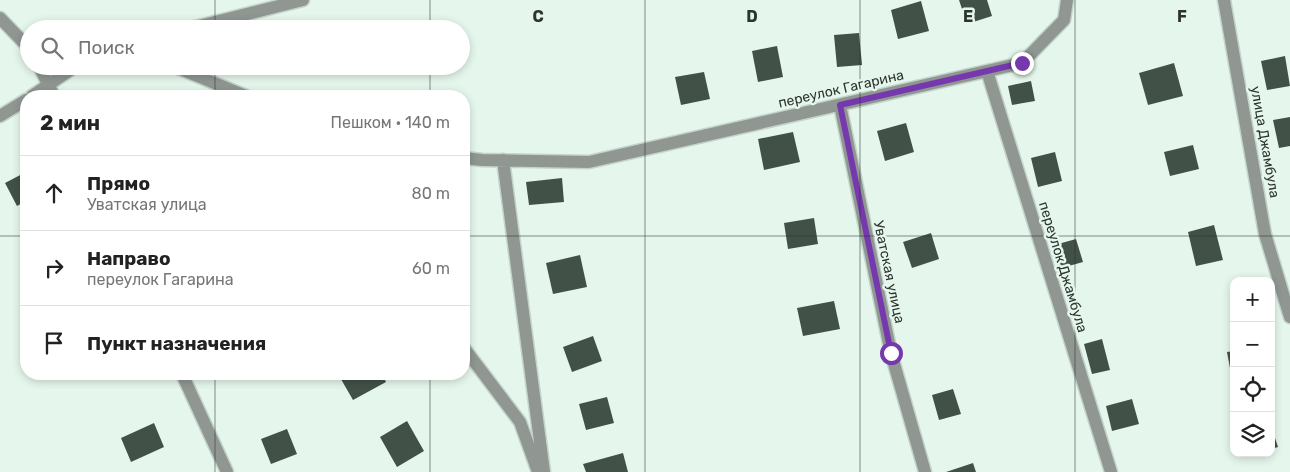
<!DOCTYPE html>
<html lang="ru">
<meta charset="utf-8">
<style>
:root{--surface:#fff;--page:#f6f6f6;--text:#222;--muted:#767676;--line:#e0e0e0}
body{margin:0;font-family:Rubik,sans-serif;background:var(--page);color:var(--text)}
.controls{position:absolute;right:15px;bottom:15px;display:grid;overflow:hidden;border-radius:10px;box-shadow:0 2px 8px #0003}
.controls button{width:45px;height:45px;display:grid;place-items:center;padding:0;border:0;border-bottom:1px solid var(--line);background:var(--surface);color:var(--text);font:25px sans-serif}
.stop{position:absolute;width:15px;height:15px;margin:-11px;border:4px solid #7638ad;border-radius:50%;background:#fff}
.stop.end{background:#7638ad;border-color:#fff;box-shadow:0 1px 5px #0008}
.list{margin:0;padding:0;list-style:none}
h2{display:flex;justify-content:space-between;align-items:center;height:65px;margin:0;padding:0 20px;font-size:21px}
h2 small{font-size:16px;font-weight:400;color:var(--muted)}
.list li{display:grid;grid-template-columns:32px 1fr auto;gap:15px;align-items:center;box-sizing:border-box;height:75px;padding:0 20px;border-top:1px solid var(--line)}
.list b{display:block;font-size:19px;white-space:nowrap}
.list p{margin:0;font-size:16px;white-space:nowrap;color:var(--muted)}
.list em{font-size:16px;font-style:normal;color:var(--muted)}
.icon{flex:none;width:28px;height:28px;fill:none;stroke:currentColor;stroke-width:2;stroke-linecap:round;stroke-linejoin:round}
.map{position:relative;flex:none;width:1290px;height:472px;overflow:hidden}
.search{position:absolute;background:var(--surface);box-shadow:0 2px 8px #0003;left:20px;top:20px;width:450px;height:55px;display:flex;align-items:center;gap:12px;box-sizing:border-box;padding:0 18px;border-radius:28px;color:var(--muted);font-size:19px}
.panel{position:absolute;background:var(--surface);box-shadow:0 2px 8px #0003;left:20px;top:90px;width:450px;height:290px;border-radius:20px}
.map>svg:first-child{display:block}
.building{fill:#425148}
.lines{fill:none;stroke-linecap:round;stroke-linejoin:round}
.minor-casing{stroke:#c4d4ca;stroke-width:15}
.minor{stroke:#909793;stroke-width:12}
.route{stroke:#7638ad;stroke-width:6}
.grid{fill:none;stroke:#2d3430;stroke-width:1;stroke-opacity:0.55}
.labels{text-anchor:middle;dominant-baseline:central;stroke-width:5;stroke-linejoin:round;paint-order:stroke}
.street-label{font-size:14px;fill:#2d3430;stroke:#e5f7ec}
.grid-label{font-size:16px;text-anchor:middle;font-weight:bold;fill:#2d3430;stroke:#e5f7ec;stroke-width:5;stroke-linejoin:round;paint-order:stroke}
</style>
<div class="map">
<svg width="1290" height="472" viewBox="0 0 1290 472">
<rect width="100%" height="100%" fill="#e5f7ec"/>
<path class="building" d="M 959,0 L 987,0 L 992,16 L 967,24 Z
M 921,1 L 929,31 L 898,39 L 891,10 Z
M 859,33 L 862,65 L 837,67 L 834,35 Z
M 777,46 L 783,77 L 758,82 L 752,51 Z
M 1285,56 L 1290,86 L 1267,90 L 1261,61 Z
M 1174,63 L 1183,96 L 1148,105 L 1139,73 Z
M 704,72 L 710,99 L 681,105 L 675,77 Z
M 1031,81 L 1035,101 L 1012,105 L 1008,86 Z
M 1290,117 L 1290,146 L 1279,148 L 1273,120 Z
M 906,123 L 914,152 L 885,161 L 877,131 Z
M 793,132 L 800,162 L 764,170 L 758,139 Z
M 1193,145 L 1199,169 L 1170,176 L 1164,152 Z
M 1055,152 L 1062,181 L 1038,187 L 1031,158 Z
M 26,172 L 26,201 L 17,206 L 5,183 Z
M 562,178 L 564,202 L 529,205 L 526,182 Z
M 814,218 L 818,244 L 788,249 L 784,223 Z
M 1214,225 L 1223,260 L 1196,266 L 1188,232 Z
M 931,233 L 939,259 L 912,268 L 903,242 Z
M 1076,239 L 1083,262 L 1058,269 L 1051,246 Z
M 580,255 L 587,287 L 553,294 L 546,263 Z
M 834,301 L 840,329 L 803,336 L 797,308 Z
M 593,336 L 602,361 L 572,372 L 563,347 Z
M 1102,339 L 1110,370 L 1092,374 L 1084,344 Z
M 1234,351 L 1234,384 L 1233,384 L 1227,352 Z
M 338,374 L 382,374 L 386,382 L 353,400 Z
M 953,389 L 961,414 L 939,420 L 932,395 Z
M 607,397 L 614,423 L 586,430 L 579,404 Z
M 1132,399 L 1139,424 L 1112,431 L 1106,406 Z
M 407,421 L 424,451 L 397,467 L 380,437 Z
M 154,423 L 164,447 L 131,462 L 121,438 Z
M 1271,426 L 1278,447 L 1271,449 Z
M 287,429 L 297,454 L 271,464 L 261,439 Z
M 623,453 L 628,472 L 586,472 L 583,464 Z
M 973,463 L 976,472 L 946,472 Z"/>
<g class="lines">
<g class="minor-casing">
<path id="minor" d="M 1224,0 L 1265,234 L 1290,317
M 0,18 L 29,48
M 187,29 L 303,0
M 39,66 L 54,96
M 173,66 L 246,96
M 987,71 L 1111,472
M 32,96 L 76,66
M 840,105 L 891,353 L 925,472
M 0,116 L 26,100
M 464,158 L 482,160 L 589,162 L 1022,63 L 1064,20 L 1067,0
M 503,160 L 544,472
M 464,348 L 520,422 L 538,472
M 182,374 L 227,472"/>
</g>
<use href="#minor" class="minor"/>
</g>
<g class="lines">
<path class="route" d="M 891,353 L 840,105 L 1022,63"/>
</g>
<path class="grid" d="M 215,0 L 215,29M 430,0 L 430,29M 645,0 L 645,472M 860,0 L 860,472M 1075,0 L 1075,472M 215,66 L 215,96M 430,66 L 430,96M 0,236 L 26,236M 464,236 L 1290,236M 215,374 L 215,472M 430,374 L 430,472"/>
<g class="labels">
<g class="street-label">
<text transform="translate(841 89) rotate(-13)">переулок Гагарина</text>
<text transform="translate(1265 142) rotate(80)">улица Джамбула</text>
<text transform="translate(1063 267) rotate(73)">переулок Джамбула</text>
<text transform="translate(889 272) rotate(78)">Уватская улица</text>
</g>
</g>
<g class="grid-label">
<text x="538" y="22">C</text>
<text x="752" y="22">D</text>
<text x="968" y="22">E</text>
<text x="1182" y="22">F</text>
</g>
</svg>
<div class="controls">
<button>+</button>
<button>−</button>
<button><svg class="icon" aria-label="locate" viewBox="0 0 24 24"><circle cx="12" cy="12" r="6"/><path d="M12 2v4M12 18v4M2 12h4M18 12h4"/></svg></button>
<button><svg class="icon" aria-label="layers" viewBox="0 0 24 24"><path d="M12 4l9 5-9 5-9-5zM3 14l9 5 9-5"/></svg></button>
</div>
<div class="stop" style="left:891px;top:353px"></div>
<div class="stop end" style="left:1022px;top:63px"></div>
<div class="search"><svg class="icon" aria-label="search" viewBox="0 0 24 24"><circle cx="10" cy="10" r="6"/><path d="M15 15l6 6"/></svg>Поиск</div>
<section class="panel">
<h2>2 мин<small>Пешком · 140 m</small></h2>
<ul class="list">
<li><svg class="icon" aria-label="ahead" viewBox="0 0 24 24"><path d="M12 20V5M6 11l6-6 6 6"/></svg><div><b>Прямо</b><p>Уватская улица</p></div><em>80 m</em></li>
<li><svg class="icon" aria-label="right" viewBox="0 0 24 24"><path d="M7 20v-9h11M14 6l5 5-5 5"/></svg><div><b>Направо</b><p>переулок Гагарина</p></div><em>60 m</em></li>
<li><svg class="icon" aria-label="arrive" viewBox="0 0 24 24"><path d="M6 21V4h12l-3 4 3 4H6"/></svg><div><b>Пункт назначения</b></div></li>
</ul>
</section>
</div>
